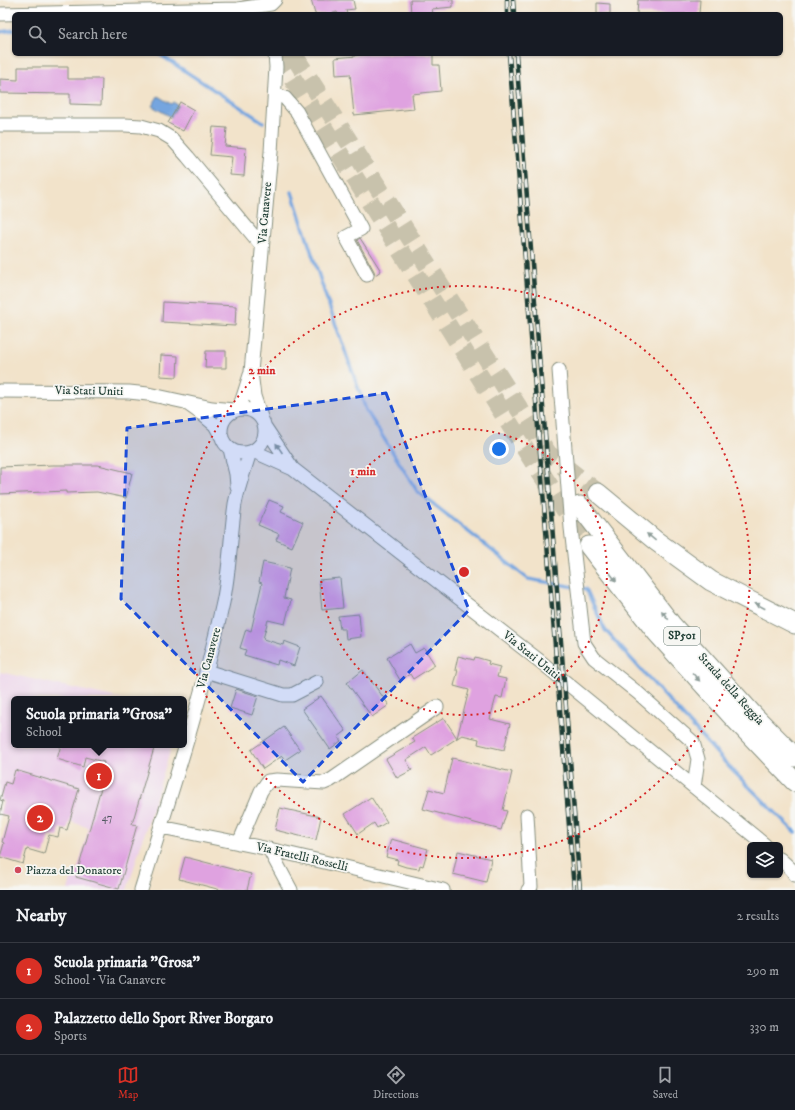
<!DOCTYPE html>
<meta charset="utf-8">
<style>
:root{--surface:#171b24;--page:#242831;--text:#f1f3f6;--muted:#9ea1a6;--line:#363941;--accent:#d93025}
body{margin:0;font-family:"IM FELL DW Pica",serif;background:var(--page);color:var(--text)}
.controls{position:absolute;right:12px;bottom:12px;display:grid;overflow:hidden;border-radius:6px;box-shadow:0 1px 3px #0004}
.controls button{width:36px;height:36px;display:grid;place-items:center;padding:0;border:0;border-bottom:1px solid var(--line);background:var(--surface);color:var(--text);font:20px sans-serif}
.you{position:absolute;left:499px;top:449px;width:14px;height:14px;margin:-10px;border:3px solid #fff;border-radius:50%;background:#1a73e8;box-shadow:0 0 0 6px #1a73e833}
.badge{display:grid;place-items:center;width:26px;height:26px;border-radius:50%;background:var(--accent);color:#fff;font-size:13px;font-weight:700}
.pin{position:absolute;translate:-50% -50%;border:2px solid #fff;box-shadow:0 1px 4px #0006}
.popup{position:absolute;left:11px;top:696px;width:176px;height:52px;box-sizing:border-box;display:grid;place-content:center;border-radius:6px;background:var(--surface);filter:drop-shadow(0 1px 3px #0005);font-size:13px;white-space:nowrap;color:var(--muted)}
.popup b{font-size:15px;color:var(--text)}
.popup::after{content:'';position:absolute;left:50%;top:100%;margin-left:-8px;border:8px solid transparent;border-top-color:var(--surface)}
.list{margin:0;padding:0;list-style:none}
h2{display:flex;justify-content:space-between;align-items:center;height:52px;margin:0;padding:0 16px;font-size:17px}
h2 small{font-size:13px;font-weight:400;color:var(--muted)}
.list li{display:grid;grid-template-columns:26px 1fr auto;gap:12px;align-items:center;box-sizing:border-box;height:56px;padding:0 16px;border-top:1px solid var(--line)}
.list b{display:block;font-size:15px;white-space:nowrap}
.list p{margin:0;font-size:13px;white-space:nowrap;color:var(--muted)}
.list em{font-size:13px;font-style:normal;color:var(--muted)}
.icon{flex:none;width:22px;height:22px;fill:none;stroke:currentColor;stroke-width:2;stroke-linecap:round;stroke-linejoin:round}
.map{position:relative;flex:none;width:795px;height:890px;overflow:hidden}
.search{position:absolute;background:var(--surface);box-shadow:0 1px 3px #0004;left:12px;right:12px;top:12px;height:44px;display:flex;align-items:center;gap:10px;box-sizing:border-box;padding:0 14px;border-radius:6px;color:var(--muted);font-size:15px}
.sheet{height:164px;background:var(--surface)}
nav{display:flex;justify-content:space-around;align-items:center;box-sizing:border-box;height:56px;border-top:1px solid var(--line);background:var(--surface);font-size:11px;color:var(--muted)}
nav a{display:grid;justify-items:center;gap:2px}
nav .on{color:var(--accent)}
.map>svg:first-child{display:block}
.built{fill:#ecd1ea}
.water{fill:#75a5df;stroke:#4a718a}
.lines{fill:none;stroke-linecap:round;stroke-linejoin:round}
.stream{stroke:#75a5df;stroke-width:3.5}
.building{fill:#dfa2e0}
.highway-tunnel{stroke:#c8c2ac;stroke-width:19;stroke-dasharray:19 10;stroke-linecap:butt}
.minor-casing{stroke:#88907f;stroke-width:15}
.highway-casing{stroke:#88907f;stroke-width:21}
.minor{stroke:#fff;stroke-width:13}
.highway{stroke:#fff;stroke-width:19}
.rail-casing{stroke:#1f3d34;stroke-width:4.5}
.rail{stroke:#f6f6f2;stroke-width:3;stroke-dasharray:9;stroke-linecap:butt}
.oneway{fill:#8f9e9a}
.marked{fill:#1d4ed8;fill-opacity:0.2;stroke:#1d4ed8;stroke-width:3;stroke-dasharray:8 5;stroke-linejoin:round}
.ring{fill:none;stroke:#d62828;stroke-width:2;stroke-dasharray:2 4}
.poi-dot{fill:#d1495b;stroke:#f6f6f2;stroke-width:1.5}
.labels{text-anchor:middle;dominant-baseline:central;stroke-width:3.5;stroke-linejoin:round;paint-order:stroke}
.number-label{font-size:10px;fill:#4f565f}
.shield{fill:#f6f6f2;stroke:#60746d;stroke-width:1}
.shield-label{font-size:11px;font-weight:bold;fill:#1f3d34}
.street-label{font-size:12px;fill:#1f3d34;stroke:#f6f6f2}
.poi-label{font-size:12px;fill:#1f3d34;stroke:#f6f6f2;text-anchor:start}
.centre{fill:#d62828;stroke:#f6f6f2;stroke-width:2}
.ring-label{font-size:12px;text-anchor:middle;font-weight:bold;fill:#d62828;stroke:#f6f6f2;stroke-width:3.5;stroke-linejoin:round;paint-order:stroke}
</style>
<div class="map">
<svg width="795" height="890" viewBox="0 0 795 890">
<rect width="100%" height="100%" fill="#f6f6f2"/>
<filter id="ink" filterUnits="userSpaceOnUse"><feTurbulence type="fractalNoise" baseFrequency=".025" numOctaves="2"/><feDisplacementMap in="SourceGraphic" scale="8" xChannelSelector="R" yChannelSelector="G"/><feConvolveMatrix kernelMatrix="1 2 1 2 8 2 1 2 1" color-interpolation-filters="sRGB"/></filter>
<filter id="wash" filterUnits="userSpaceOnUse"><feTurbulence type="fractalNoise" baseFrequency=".012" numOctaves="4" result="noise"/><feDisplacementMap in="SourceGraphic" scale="16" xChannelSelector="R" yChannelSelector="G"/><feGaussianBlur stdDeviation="0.9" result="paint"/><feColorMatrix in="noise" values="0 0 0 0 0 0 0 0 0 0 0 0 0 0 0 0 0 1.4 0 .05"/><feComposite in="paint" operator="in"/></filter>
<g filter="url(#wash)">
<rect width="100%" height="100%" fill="#f2e3ca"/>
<path class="built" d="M 0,672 L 123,699 L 14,699 L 14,745 L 172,745 L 127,890 L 68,890 L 71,879 L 76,877 L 89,828 L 70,821 L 79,789 L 15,770 L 11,784 L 5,782 L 0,800 Z"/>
<path class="water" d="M 158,96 L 171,104 L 173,102 L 178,105 L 171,117 L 152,106 Z"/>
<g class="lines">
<path class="stream" d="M 0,32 L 14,30
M 159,54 L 263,122
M 292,192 L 326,297 L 366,410 L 417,491 L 528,579 L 575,587
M 581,588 L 586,589 L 605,630 L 732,770 L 795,832"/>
</g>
<g id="blocks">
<path class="building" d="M 311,0 L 353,0 L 355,9 L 346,10 L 347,14 L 338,14 L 337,12 L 330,14 L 315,14 Z
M 410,0 L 453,0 L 453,7 L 432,9 L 433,14 L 411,14 Z
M 638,0 L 700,0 L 699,14 L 637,14 Z
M 597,3 L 610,4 L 610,14 L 597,14 Z
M 366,54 L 433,54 L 433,65 L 439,65 L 441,91 L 412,94 L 414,109 L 354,115 L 350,74 L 336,75 L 335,58 L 356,56 L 356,55 Z
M 18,67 L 68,67 L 68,79 L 102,79 L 101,105 L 70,104 L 70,94 L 0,93 L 0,79 L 18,80 Z
M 180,102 L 194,110 L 183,131 L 168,123 Z
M 213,127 L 227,128 L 225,146 L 246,148 L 244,176 L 230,175 L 232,157 L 210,155 Z
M 360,238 L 381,271 L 375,275 L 374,271 L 357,240 Z
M 163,302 L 236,306 L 235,326 L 162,322 Z
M 206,351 L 226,351 L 226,368 L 205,368 Z
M 161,355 L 178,356 L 177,377 L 160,376 Z
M 53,465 L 98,465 L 132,473 L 126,498 L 97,492 L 66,493 L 66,491 L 0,494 L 0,467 Z
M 269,500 L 284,506 L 281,512 L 303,522 L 292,547 L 276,540 L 279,534 L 258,525 Z
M 263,562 L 290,568 L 284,598 L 291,600 L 285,624 L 268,620 L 263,639 L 283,645 L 284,641 L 300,647 L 294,666 L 278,660 L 277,665 L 244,655 L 246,650 L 240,648 L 246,629 L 251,631 L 262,583 L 259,582 Z
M 340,578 L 343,608 L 322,610 L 319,580 Z
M 359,614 L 361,637 L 346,639 L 345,629 L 340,629 L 338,616 Z
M 410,644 L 415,653 L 424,648 L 435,665 L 413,679 L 410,674 L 400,680 L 387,658 Z
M 458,656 L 474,660 L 475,657 L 489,661 L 488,664 L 500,667 L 497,677 L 506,679 L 502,698 L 496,697 L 490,719 L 510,724 L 504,750 L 478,744 L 479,739 L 462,735 L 431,755 L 426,747 L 406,760 L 412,770 L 397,778 L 386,759 L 415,742 L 412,738 L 444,718 L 457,738 L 469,690 L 454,686 L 458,670 L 455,670 Z
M 363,670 L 389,705 L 372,717 L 347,683 Z
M 236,689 L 258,696 L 252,715 L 230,708 Z
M 321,696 L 346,731 L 338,737 L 341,741 L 330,749 L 302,709 Z
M 284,727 L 300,750 L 285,760 L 282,756 L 263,769 L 251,750 Z
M 61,745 L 155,745 L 132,824 L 137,825 L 119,889 L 76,877 L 104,777 L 100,776 L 104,762 L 85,757 L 83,767 L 57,759 Z
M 452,758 L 512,772 L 503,810 L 507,811 L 501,830 L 423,809 L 429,789 L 444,793 Z
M 15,770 L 79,789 L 67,830 L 60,828 L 58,837 L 49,835 L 44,854 L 27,849 L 23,864 L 0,857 L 4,843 L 2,842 L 9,816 L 0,814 L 3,801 L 0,800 L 5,782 L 11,784 Z
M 371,797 L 387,822 L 377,828 L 374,823 L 358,834 L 345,814 Z
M 280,808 L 321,817 L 316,840 L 275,830 Z
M 391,839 L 428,849 L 423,866 L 420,865 L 419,869 L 406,867 L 397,864 L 398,860 L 386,857 Z
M 458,851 L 491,859 L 486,882 L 453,874 Z
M 185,857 L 251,874 L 247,890 L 221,890 L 179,879 Z"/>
</g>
</g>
<g filter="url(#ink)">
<use href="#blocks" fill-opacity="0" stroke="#88907f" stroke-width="1"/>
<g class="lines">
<path class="highway-tunnel" d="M 243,0 L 252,14
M 277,54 L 531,458 L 589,546
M 293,54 L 548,454 L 598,493"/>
<g class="minor-casing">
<path id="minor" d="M 0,14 L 238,9 L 271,4 L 275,0
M 275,94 L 285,98 L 297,112 L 361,229 L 346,237 L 367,275
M 0,125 L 125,125 L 141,126 L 159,131 L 172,139 L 188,157 L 262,246
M 559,370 L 571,528 L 584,643 L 594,658 L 638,693 L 693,742 L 698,759 L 694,787
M 0,391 L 129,392 L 148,394 L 212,408 L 234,410
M 189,405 L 203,415 L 215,425 L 221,436
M221 431a22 22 0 1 1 44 0a22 22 0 1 1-44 0Z
M 238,409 L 242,400 L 250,375
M 261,417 L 254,396 L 251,372 L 271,152 L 276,67 L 275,54
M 265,427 L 293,469
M 230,449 L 236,474 L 237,486
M 253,451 L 293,469 L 541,662 L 765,845
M 206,671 L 283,695 L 292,695 L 317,682
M 527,815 L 531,887 L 528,890
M 161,827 L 269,849 L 443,890
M 239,843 L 261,791 L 268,781 L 277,780 L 324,783 L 331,780 L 437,707
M 269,849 L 291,890
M 780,859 L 792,870 L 795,875
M 141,890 C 170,796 201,703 222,607 C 230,573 230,538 235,504 C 238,487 245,469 250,452"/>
</g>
<g class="highway-casing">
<path id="highway" d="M 598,493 L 656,541 L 711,581 L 795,624
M 580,506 L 671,624 L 756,718 L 795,757
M 589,546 L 657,633 L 730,714 L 795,782"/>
</g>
<use href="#minor" class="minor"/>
<use href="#highway" class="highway"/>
<g class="rail-casing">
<path id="rail" d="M 507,0 L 507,14
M 513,0 L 514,14
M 509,54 L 574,890
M 516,54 L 580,890"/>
</g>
<use href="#rail" class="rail"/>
</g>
<defs><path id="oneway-solid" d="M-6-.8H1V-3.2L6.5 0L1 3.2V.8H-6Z"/></defs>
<g class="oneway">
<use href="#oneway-solid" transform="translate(279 448) rotate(-124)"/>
<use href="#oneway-solid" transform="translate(651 537) rotate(-141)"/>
<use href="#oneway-solid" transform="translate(613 577) rotate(52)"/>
<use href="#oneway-solid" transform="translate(760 606) rotate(-153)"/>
<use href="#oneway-solid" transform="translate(665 615) rotate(-128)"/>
<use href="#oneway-solid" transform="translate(696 677) rotate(48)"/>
</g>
</g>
<path class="marked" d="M 386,393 L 469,610 L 303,782 L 121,599 L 127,428 Z"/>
<g class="ring">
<circle cx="464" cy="572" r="143"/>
<circle cx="464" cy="572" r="286"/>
</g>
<circle class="poi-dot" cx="18" cy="870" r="4"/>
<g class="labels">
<g class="number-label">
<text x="107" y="818">47</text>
</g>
<rect class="shield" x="664" y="627" width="36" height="18" rx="3"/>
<g class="shield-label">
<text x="682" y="636">SP501</text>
</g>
<g class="street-label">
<text transform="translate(265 213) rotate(-85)">Via Canavere</text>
<text transform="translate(89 391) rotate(1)">Via Stati Uniti</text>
<text transform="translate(531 655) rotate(39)">Via Stati Uniti</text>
<text transform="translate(209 658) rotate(-75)">Via Canavere</text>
<text transform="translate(731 689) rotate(48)">Strada della Reggia</text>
<text transform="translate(302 857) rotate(13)">Via Fratelli Rosselli</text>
</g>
<g class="poi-label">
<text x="26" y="870">Piazza del Donatore</text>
</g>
</g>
<circle cx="464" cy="572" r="6" class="centre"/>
<g class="ring-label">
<text x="262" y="374">2 min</text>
<text x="363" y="475">1 min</text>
</g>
</svg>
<div class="controls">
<button><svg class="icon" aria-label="layers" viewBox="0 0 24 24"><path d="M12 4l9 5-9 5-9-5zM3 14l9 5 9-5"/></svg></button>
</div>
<div class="you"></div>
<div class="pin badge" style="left:99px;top:776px">1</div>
<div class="popup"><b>Scuola primaria &quot;Grosa&quot;</b>School</div>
<div class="pin badge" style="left:40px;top:818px">2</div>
<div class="search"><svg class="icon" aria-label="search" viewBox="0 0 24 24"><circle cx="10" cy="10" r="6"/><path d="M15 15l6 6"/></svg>Search here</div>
</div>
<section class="sheet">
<h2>Nearby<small>2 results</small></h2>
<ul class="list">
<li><span class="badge">1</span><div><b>Scuola primaria &quot;Grosa&quot;</b><p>School · Via Canavere</p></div><em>290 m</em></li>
<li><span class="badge">2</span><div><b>Palazzetto dello Sport River Borgaro</b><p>Sports</p></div><em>330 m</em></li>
</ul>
</section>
<nav>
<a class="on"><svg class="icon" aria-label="map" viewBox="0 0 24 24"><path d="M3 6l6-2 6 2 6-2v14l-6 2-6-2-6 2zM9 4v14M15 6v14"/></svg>Map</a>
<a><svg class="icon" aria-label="directions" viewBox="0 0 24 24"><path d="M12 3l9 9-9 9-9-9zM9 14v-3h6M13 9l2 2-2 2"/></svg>Directions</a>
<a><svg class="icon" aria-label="saved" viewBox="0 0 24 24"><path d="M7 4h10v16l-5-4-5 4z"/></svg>Saved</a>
</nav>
